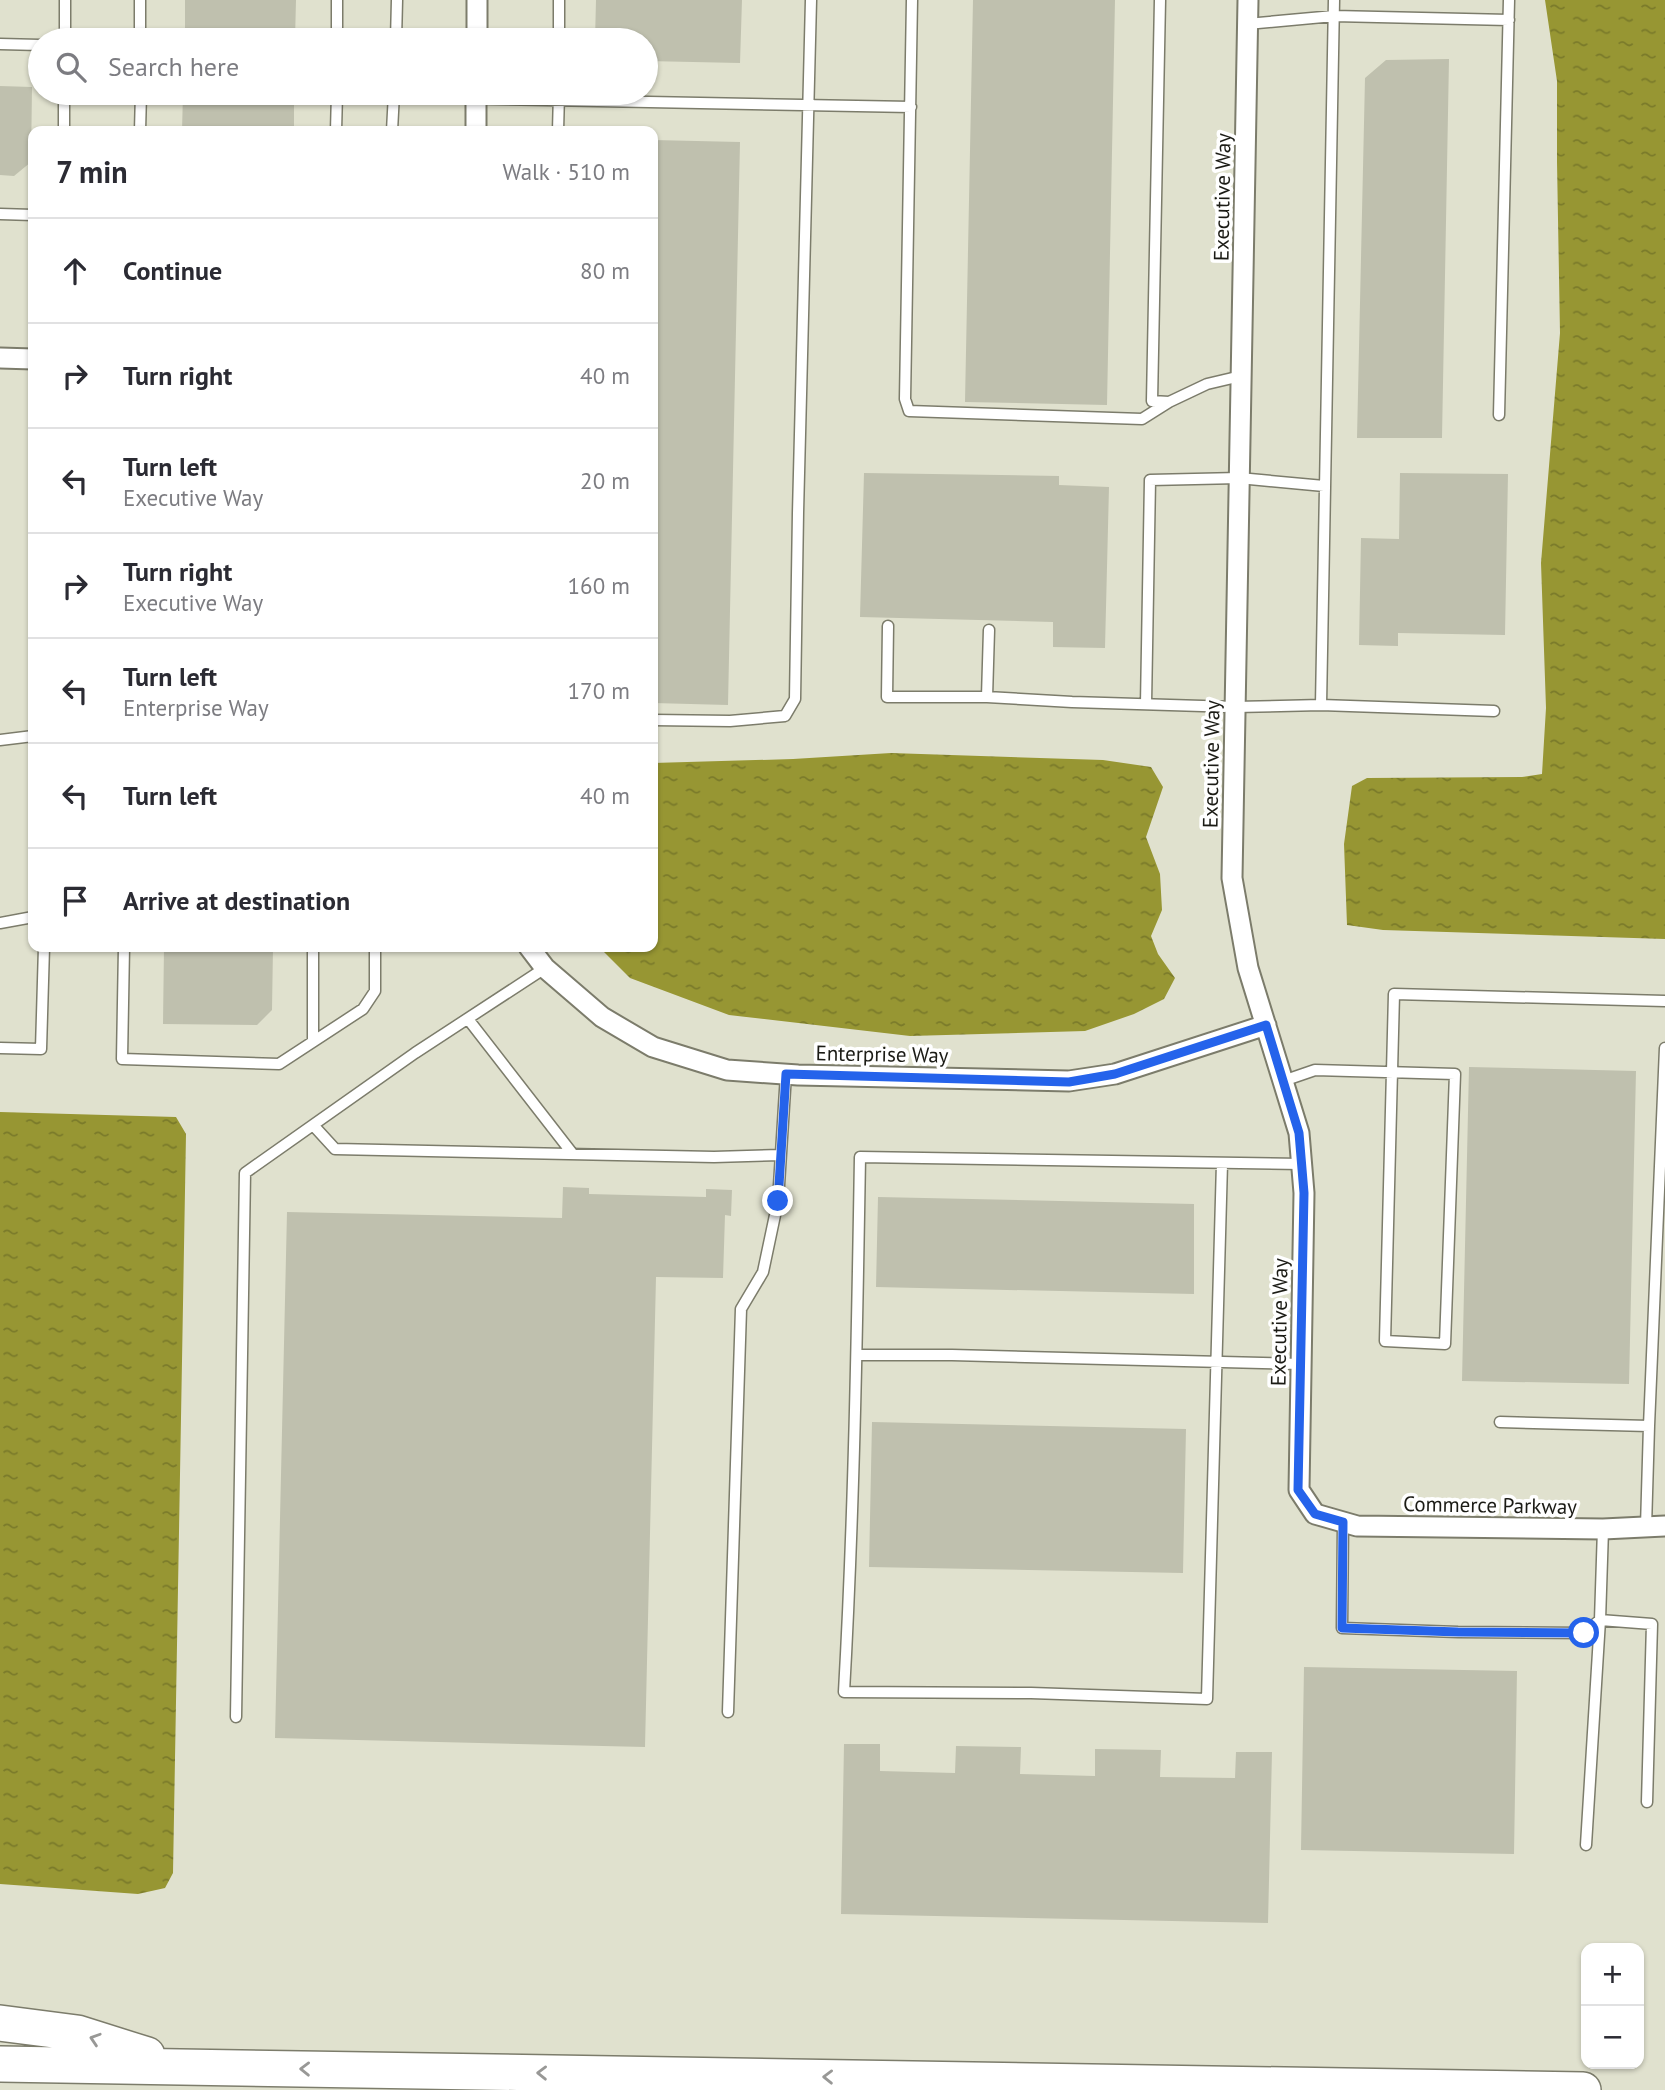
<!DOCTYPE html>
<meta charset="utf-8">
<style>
:root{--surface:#fff;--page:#f2f2f3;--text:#2b2b33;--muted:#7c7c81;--line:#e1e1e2}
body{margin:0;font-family:"PT Sans",sans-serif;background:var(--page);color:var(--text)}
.controls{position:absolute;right:21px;bottom:21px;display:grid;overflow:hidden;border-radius:14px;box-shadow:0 2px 5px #0004}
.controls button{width:63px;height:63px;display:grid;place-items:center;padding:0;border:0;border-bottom:2px solid var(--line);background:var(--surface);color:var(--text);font:35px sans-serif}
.stop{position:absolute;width:21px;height:21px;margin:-16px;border:5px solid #2563eb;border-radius:50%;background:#fff}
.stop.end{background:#2563eb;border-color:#fff;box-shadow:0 2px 7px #0008}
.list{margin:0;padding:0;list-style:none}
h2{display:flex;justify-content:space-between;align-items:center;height:91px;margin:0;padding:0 28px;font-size:30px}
h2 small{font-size:23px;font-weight:400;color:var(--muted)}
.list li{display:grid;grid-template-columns:46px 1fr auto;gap:21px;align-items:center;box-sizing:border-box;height:105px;padding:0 28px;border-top:2px solid var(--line)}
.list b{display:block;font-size:26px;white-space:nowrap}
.list p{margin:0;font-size:23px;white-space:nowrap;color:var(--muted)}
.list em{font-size:23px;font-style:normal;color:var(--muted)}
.icon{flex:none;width:38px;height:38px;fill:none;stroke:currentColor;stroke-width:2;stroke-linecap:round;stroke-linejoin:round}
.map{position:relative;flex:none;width:1665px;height:2090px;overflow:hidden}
.search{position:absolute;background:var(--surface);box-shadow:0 2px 5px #0004;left:28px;top:28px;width:630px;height:77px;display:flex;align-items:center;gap:18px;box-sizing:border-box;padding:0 24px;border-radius:38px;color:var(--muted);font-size:26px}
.panel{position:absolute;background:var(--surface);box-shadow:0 2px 5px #0004;left:28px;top:126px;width:630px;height:826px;border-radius:14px}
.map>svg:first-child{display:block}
.water{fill:url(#water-ripples)}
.building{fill:#bfc0ae}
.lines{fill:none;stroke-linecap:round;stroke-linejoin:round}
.service-casing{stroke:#7c7c6b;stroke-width:13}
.minor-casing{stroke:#7c7c6b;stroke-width:23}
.motorway-casing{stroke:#7c7c6b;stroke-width:38}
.service{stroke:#fff;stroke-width:10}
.minor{stroke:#fff;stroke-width:19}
.motorway{stroke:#fff;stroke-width:35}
.oneway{stroke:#989896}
.route{stroke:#2563eb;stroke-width:9}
.labels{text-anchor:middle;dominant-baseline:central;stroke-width:7;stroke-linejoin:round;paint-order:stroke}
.street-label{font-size:21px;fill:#1b1b15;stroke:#fff}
</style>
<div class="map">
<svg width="1665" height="2090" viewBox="0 0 1665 2090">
<defs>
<pattern id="water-ripples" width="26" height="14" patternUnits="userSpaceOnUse" patternTransform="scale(1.75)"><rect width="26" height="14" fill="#979633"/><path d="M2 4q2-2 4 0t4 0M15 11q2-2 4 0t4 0" fill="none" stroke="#7a7a2a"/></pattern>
</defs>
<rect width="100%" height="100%" fill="#e0e1ce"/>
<path class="water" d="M 1545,0 L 1665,0 L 1665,939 L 1383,930 L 1347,925 L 1344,844 L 1352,786 L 1367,778 L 1522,777 L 1542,774 L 1546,708 L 1541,563 L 1560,333 L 1557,162 L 1557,81 Z
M 891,753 L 1103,760 L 1151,767 L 1163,787 L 1146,837 L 1160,874 L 1162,910 L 1151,936 L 1158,954 L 1175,978 L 1164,999 L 1134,1014 L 1085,1031 L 910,1036 L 729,1015 L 630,978 L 599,947 L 653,947 L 653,763 L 793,759 Z
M 0,1112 L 176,1117 L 186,1134 L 173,1873 L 165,1888 L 138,1894 L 0,1884 Z"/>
<path class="building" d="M 185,0 L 296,0 L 295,40 L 185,40 Z
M 596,0 L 742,0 L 740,63 L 646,61 L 646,40 L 595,40 Z
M 973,0 L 1115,0 L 1107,405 L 965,402 Z
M 1449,59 L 1442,438 L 1357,438 L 1365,78 L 1386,60 Z
M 0,86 L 32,87 L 31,162 L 14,176 L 0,175 Z
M 183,93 L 294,93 L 294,131 L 182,131 Z
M 653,140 L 740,142 L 728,705 L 653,703 Z
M 864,473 L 1059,476 L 1059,485 L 1109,487 L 1105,648 L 1053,647 L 1053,622 L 860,617 Z
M 1400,473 L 1508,474 L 1505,635 L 1398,633 L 1398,646 L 1359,645 L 1361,538 L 1399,539 Z
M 164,947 L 273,947 L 272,1010 L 257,1025 L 163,1024 Z
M 1469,1067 L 1636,1071 L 1629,1384 L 1462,1381 Z
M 563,1187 L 589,1188 L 589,1194 L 706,1197 L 706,1189 L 732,1190 L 731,1216 L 725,1215 L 723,1278 L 656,1277 L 645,1747 L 275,1738 L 287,1212 L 562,1218 Z
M 878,1197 L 1194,1204 L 1194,1294 L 876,1287 Z
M 872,1422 L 1186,1429 L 1183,1573 L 869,1567 Z
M 1304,1667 L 1517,1671 L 1514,1854 L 1301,1850 Z
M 844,1744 L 880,1744 L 880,1771 L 955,1773 L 956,1746 L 1021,1747 L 1020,1774 L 1095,1776 L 1095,1749 L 1161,1750 L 1160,1777 L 1235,1778 L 1236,1752 L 1272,1752 L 1268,1923 L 841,1914 Z"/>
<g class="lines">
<g class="service-casing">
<path id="service" d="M 140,0 L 140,40
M 912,0 L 905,399 L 909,411 L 1142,419 L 1169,402
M 1160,0 L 1152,401 L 1169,402 L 1207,384 L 1241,376
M 1247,24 L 1334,16 L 1509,20
M 65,40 L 65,0
M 337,40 L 337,0
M 396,40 L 397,0
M 559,40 L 559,0
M 0,44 L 40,45
M 337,96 L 911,107
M 64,131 L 64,93
M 140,131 L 141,93
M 336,131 L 337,93
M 392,131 L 394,93
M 558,131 L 559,93
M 0,214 L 33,215
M 1499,415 L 1509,0
M 888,626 L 887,697 L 987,697 L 1072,702 L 1235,707 L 1321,705 L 1494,711
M 987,697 L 989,630
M 1146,704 L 1150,480 L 1239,478 L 1324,486
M 1321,705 L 1334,0
M 653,720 L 730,721 L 785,716 L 795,699 L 798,513 L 811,0
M 0,740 L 33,736
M 0,923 L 33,917
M 124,947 L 122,1059 L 279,1064 L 363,1009 L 375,991 L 375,947
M 468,1019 L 572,1153
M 313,1041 L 313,947
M 0,1048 L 41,1049 L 44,947
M 1283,1081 L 1315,1070 L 1455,1074 L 1445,1344 L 1385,1341 L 1394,994 L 1665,1001
M 313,1125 L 335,1149 L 714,1157 L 780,1155
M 1222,1163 L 1207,1699 L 1031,1693 L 844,1692 C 854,1514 857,1336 860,1157 L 1301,1164
M 857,1355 L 952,1355 L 1301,1364
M 1500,1422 L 1649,1426 L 1646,1527
M 1649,1426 L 1665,1048
M 1343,1523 L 1342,1628 L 1458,1632 L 1584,1633 L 1600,1620 L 1586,1845
M 1603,1529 L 1600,1620 L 1652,1624 L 1647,1802
M 728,1712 L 741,1309 L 763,1272 L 778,1201 L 786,1074
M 236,1717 L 245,1173 L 415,1053 L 545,968"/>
</g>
<g class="minor-casing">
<path id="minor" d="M 1248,0 L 1232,878 L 1248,968 L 1299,1133 L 1304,1193 L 1299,1490 L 1315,1514 L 1357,1526 L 1603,1529 L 1665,1526
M 477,40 L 477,0
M 476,131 L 476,93
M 0,358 L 33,359
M 529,947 L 545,968 L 602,1017 L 653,1047 L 727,1070 L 798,1075 L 1069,1081 L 1115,1074 L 1266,1025"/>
</g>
<g class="motorway-casing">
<path id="motorway" d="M 0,2023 L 77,2033 L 147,2055
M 0,2064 L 1583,2090"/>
</g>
<use href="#service" class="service"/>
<use href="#minor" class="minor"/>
<use href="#motorway" class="motorway"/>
</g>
<defs><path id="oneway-chevron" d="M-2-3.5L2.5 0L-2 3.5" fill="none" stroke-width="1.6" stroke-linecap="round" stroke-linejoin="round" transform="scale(1.75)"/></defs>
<g class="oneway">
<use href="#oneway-chevron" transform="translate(95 2039) rotate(-162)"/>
<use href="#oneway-chevron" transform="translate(305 2069) rotate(-179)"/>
<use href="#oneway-chevron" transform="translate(542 2073) rotate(-179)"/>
<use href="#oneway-chevron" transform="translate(828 2077) rotate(-179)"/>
</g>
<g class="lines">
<path class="route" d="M 778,1201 L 786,1074 L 1069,1082 L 1115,1074 L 1266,1025 L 1299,1133 L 1304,1193 L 1298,1490 L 1315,1514 L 1343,1522 L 1342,1628 L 1458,1632 L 1584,1633"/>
</g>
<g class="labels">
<g class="street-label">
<text transform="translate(1222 197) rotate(-89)">Executive Way</text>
<text transform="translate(1211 764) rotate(-89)">Executive Way</text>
<text transform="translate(882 1054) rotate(1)">Enterprise Way</text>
<text transform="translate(1279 1322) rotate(-89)">Executive Way</text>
<text transform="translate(1490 1505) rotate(1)">Commerce Parkway</text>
</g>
</g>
</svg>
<div class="controls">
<button>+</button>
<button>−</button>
</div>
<div class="stop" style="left:1584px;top:1633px"></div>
<div class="stop end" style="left:778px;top:1201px"></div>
<div class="search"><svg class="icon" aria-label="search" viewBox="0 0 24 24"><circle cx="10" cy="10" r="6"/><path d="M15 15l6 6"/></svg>Search here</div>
<section class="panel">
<h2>7 min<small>Walk · 510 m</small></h2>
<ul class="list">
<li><svg class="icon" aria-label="ahead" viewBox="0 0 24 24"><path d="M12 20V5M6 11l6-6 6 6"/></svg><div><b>Continue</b></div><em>80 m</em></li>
<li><svg class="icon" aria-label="right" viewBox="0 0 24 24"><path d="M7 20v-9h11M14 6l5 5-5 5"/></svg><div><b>Turn right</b></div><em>40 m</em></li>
<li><svg class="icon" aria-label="left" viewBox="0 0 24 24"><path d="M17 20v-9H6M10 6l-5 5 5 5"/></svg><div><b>Turn left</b><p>Executive Way</p></div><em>20 m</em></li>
<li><svg class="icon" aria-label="right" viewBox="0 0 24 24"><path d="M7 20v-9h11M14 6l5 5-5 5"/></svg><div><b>Turn right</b><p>Executive Way</p></div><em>160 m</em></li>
<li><svg class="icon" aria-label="left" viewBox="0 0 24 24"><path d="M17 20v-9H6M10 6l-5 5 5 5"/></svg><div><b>Turn left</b><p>Enterprise Way</p></div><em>170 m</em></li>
<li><svg class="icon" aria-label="left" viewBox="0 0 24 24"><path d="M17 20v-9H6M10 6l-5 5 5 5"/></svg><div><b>Turn left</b></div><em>40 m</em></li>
<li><svg class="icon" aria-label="arrive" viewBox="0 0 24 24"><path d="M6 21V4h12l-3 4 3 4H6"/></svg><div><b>Arrive at destination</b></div></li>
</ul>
</section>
</div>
